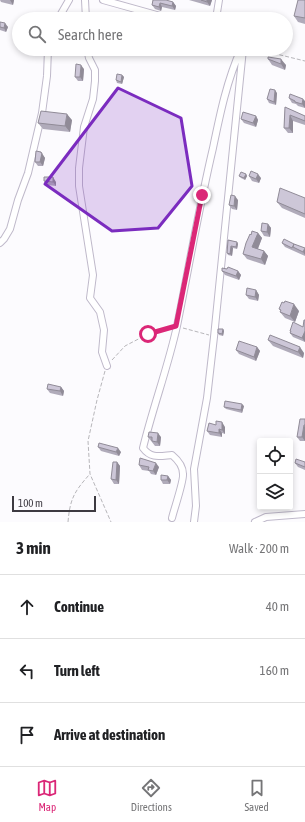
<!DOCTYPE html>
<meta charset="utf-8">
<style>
:root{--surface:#fff;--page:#f2f2f2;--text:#202124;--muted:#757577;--line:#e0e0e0;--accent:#db2777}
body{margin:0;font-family:"Asap Condensed",sans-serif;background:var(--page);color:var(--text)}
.controls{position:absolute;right:12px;bottom:12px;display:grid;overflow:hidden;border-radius:4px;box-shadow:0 2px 6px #0003}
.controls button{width:36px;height:36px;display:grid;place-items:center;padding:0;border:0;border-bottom:1px solid var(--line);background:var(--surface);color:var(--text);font:20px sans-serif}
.scale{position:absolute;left:12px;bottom:10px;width:84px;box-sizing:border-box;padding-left:4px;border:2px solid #3d3a41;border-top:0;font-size:11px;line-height:14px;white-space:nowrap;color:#3d3a41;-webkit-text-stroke:3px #fcfbfe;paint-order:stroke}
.stop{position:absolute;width:12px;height:12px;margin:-9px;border:3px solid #db2777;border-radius:50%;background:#fff}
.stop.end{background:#db2777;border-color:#fff;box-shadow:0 1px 4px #0008}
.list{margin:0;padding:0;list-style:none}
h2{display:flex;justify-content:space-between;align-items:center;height:52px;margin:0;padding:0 16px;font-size:17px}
h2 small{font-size:13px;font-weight:400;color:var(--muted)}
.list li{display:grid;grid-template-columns:26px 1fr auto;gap:12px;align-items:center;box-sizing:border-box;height:64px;padding:0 16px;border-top:1px solid var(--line)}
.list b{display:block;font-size:15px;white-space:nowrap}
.list em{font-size:13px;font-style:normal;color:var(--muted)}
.icon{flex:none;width:22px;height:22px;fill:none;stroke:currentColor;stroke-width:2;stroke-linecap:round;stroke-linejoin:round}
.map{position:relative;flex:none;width:305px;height:522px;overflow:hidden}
.search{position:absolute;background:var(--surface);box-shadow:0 2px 6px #0003;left:12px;right:12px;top:12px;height:44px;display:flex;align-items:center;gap:10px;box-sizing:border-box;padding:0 14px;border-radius:22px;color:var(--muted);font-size:15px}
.sheet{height:244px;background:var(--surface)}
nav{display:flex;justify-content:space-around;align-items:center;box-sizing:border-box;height:56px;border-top:1px solid var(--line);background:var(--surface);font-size:11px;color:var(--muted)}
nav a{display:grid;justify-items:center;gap:2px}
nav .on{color:var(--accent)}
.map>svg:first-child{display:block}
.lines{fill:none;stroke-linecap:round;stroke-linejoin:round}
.minor-casing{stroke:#bfb9ca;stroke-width:8}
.path{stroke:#b7b6ba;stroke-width:1;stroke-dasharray:4 2;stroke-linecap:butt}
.minor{stroke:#fff;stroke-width:6}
.wall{fill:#b0abba}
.shaded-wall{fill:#908b97}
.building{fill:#cdc7d8;stroke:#908b97}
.route{stroke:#db2777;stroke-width:5}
.marked{fill:#7b2cbf;fill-opacity:0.2;stroke:#7b2cbf;stroke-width:3;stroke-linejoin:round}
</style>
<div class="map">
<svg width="305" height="522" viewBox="0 0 305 522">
<rect width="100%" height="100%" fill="#fcfbfe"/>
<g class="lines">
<g class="minor-casing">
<path id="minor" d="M 85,0 L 86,19
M 103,0 L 171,19
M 58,19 L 69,0
M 216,19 L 219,0
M 87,49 L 89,58 L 95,70 L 95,81 L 93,99 L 84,127 L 79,168 L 79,186 L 93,275 L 90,298 L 100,312 L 104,330 L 102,352 L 107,366
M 0,243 L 4,239 L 10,229 L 18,200 L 28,173 L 42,113 L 47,76 L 48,49
M 172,518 C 174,509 184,481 183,474 C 183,467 178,460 172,455 C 160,456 151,459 143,448 C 153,407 168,367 177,326 C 189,267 199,207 213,148 C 220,114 227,80 241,49
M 194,522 L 196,506 L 194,469 L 207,398 L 214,337 L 243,49
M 255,522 L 266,517 L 305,514"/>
</g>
<path class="path" d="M 256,49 L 305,61
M 183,328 L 209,335
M 112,360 L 125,346 L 148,334 L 170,328
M 105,371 L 97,400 L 88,441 L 90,474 L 111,522
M 68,522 C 70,499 74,492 89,475"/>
<use href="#minor" class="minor"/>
</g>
<path class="wall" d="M 0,0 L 14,0 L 13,5 L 1,2 Z
M 153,0 L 173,2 L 176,6 L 175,10 L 162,7 L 161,11 L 155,9 L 152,5 Z
M 189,0 L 212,0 L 210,6 Z
M 305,0 L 305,24 L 298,22 L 294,16 Z
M 0,22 L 8,27 L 6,32 L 0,30 Z
M 268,59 L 286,65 L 285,70 L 272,65 Z
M 84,69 L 83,81 L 78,81 L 75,77 Z
M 122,75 L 124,77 L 122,84 L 117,83 L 116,80 Z
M 277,93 L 276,105 L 269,103 L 267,99 Z
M 289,98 L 305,101 L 305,108 L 298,106 L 296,104 L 292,103 Z
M 285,107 L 305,116 L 305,125 L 293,121 L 293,133 L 288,133 L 284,128 Z
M 256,116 L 258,120 L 256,127 L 244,123 L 241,119 Z
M 72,120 L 70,132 L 43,129 L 38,123 Z
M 41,152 L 45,158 L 43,166 L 38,166 L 35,162 Z
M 246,174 L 247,176 L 245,180 L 241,178 L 239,176 Z
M 249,176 L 261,178 L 259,183 L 252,181 Z
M 44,181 L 56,182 L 56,186 L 47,185 Z
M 305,198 L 305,218 L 282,208 L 277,202 Z
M 238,200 L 237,210 L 232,209 L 229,205 Z
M 268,224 L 271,228 L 270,237 L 264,236 L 261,231 Z
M 258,233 L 262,238 L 258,249 L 264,251 L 268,256 L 265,265 L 247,259 L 243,254 L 251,235 Z
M 228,240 L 237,242 L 238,244 L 237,249 L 233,248 L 232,256 L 228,255 L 227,253 Z
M 282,243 L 305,249 L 305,256 L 285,247 Z
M 222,271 L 238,271 L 241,275 L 239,280 L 225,275 Z
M 256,290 L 259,295 L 258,301 L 249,299 L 246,295 Z
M 279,309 L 299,311 L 295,322 L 285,318 L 280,312 L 281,311 Z
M 305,320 L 305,342 L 293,337 L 290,333 L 291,332 L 290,331 L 303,327 Z
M 223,329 L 224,331 L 223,336 L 219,335 L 218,333 Z
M 268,340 L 304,353 L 303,358 L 273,346 Z
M 257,347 L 260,351 L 256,361 L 239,354 L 236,350 Z
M 61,387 L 64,391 L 63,396 L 50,393 L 47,389 Z
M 244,406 L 242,413 L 226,409 L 224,407 Z
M 305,419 L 305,441 L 300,441 L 297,437 Z
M 225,427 L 225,434 L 222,433 L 222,437 L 210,435 L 207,431 Z
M 148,437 L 161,437 L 160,446 L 155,446 Z
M 98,447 L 121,452 L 119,456 L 101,451 Z
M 117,462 L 120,466 L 119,484 L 114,484 L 111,479 Z
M 305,462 L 305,470 L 298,467 L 295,463 Z
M 139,465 L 159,467 L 156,475 L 151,474 L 149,471 L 142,470 Z
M 168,476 L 171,480 L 170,484 L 163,484 L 161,480 Z"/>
<path class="shaded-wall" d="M 10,0 L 14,0 L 13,5 Z
M 207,0 L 212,0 L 210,6 L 207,2 Z
M 173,2 L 176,6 L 175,10 L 172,6 Z
M 160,3 L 162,7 L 161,11 L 159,7 Z
M 5,23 L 8,27 L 6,32 L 4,28 Z
M 281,59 L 286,65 L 285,70 L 281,64 Z
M 81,65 L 84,69 L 83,81 L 80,77 Z
M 122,75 L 124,77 L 122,84 L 121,82 Z
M 275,90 L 277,93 L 276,105 L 274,102 Z
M 303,99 L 305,101 L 305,108 L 302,104 Z
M 67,114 L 72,120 L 70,132 L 65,126 Z
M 290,115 L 293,121 L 293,133 L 289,128 Z
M 256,116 L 258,120 L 256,127 L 253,123 Z
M 41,152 L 45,158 L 43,166 L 40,162 Z
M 246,174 L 247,176 L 245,180 L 244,178 Z
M 258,174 L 261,178 L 259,183 L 256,179 Z
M 53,177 L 56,182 L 56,186 L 53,182 Z
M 235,196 L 238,200 L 237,210 L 234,206 Z
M 268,224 L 271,228 L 270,237 L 267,232 Z
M 258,233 L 262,238 L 256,253 L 252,247 Z
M 237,242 L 238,244 L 237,249 L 236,247 Z
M 231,246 L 233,248 L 232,256 L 230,254 Z
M 305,248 L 305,255 L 303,252 Z
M 264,251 L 268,256 L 265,265 L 261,259 Z
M 238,271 L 241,275 L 239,280 L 236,276 Z
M 256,290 L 259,295 L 258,301 L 255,297 Z
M 294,304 L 299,311 L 295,322 L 290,316 Z
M 223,329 L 224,331 L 223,336 L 222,334 Z
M 305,331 L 305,342 L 302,338 Z
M 257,347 L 260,351 L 256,361 L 254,357 Z
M 300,347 L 304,353 L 303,358 L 298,352 Z
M 61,387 L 64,391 L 63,396 L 60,391 Z
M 242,404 L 244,406 L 242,413 L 241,410 Z
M 222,422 L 225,427 L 225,434 L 222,430 Z
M 304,425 L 305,427 L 305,441 L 302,437 Z
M 219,429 L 222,433 L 222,437 L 219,433 Z
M 158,433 L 161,437 L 160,446 L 157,442 Z
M 118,448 L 121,452 L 119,456 L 116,452 Z
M 117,462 L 120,466 L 119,484 L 116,480 Z
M 156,463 L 159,467 L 156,475 L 153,471 Z
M 168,476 L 171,480 L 170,484 L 167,480 Z"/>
<path class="building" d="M 153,0 L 166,0 L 173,2 L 172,6 L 160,3 L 159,7 L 152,5 Z
M 201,0 L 207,0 L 207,2 Z
M 298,0 L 305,0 L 305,18 L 294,16 Z
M 0,22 L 5,23 L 4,28 L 0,27 Z
M 268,57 L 281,59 L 281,64 L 268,59 Z
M 76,64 L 81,65 L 80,77 L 75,77 Z
M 117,74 L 122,75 L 121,82 L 116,80 Z
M 270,89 L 275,90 L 274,102 L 267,99 Z
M 290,94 L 303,99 L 302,104 L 295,102 L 295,101 L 289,98 Z
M 285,107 L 305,116 L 305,121 L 290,115 L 289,128 L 284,128 Z
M 41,111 L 67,114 L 65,126 L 38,123 Z
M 243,112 L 256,116 L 253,123 L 241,119 Z
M 36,151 L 41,152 L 41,153 L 42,153 L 40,162 L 35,162 Z
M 251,171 L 258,174 L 256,179 L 249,176 Z
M 241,172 L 246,174 L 244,178 L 239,176 Z
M 44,177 L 53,177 L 53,182 L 44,181 Z
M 280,188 L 305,198 L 305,214 L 277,202 Z
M 231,195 L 235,196 L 234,206 L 229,205 Z
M 262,223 L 268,224 L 267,232 L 261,231 Z
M 252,231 L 258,233 L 252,247 L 264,251 L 261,259 L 243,254 L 246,243 L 250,234 L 251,235 Z
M 284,239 L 294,244 L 292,248 L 282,243 Z
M 228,240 L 237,242 L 236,247 L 231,246 L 230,254 L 227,253 Z
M 294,244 L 305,248 L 303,252 L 293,247 Z
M 228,267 L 238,271 L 236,276 L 222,271 L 222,268 L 227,269 Z
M 247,288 L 256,290 L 255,297 L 246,295 Z
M 285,301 L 294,304 L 290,316 L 280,312 L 281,310 L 279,309 L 282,302 L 284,303 Z
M 304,320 L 305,320 L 305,331 L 302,338 L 290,333 L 291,331 L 290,331 L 293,322 L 303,327 Z
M 218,329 L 223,329 L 222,334 L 218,333 Z
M 270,335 L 300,347 L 298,352 L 268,340 Z
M 239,341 L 257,347 L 254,357 L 236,350 Z
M 48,384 L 61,387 L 60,391 L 47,389 Z
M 225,401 L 242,404 L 241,410 L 224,407 Z
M 300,419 L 305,419 L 305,425 L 304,425 L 302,437 L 297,437 Z
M 216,421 L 222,422 L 222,430 L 219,429 L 219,433 L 207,431 L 209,423 L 216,425 Z
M 149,432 L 158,433 L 157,442 L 152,441 L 152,437 L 148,437 Z
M 99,443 L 118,448 L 116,452 L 98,447 Z
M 140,458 L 156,463 L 153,471 L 148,470 L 149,467 L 139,465 Z
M 296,459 L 305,462 L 305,467 L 295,463 Z
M 113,462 L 117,462 L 116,480 L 111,479 Z
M 161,475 L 168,476 L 167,480 L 161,480 Z"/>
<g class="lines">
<path class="route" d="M 148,334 L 176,326 L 202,195"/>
</g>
<path class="marked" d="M 118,88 L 181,118 L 192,186 L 158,228 L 112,231 L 45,184 Z"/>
</svg>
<div class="controls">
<button><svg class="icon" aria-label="locate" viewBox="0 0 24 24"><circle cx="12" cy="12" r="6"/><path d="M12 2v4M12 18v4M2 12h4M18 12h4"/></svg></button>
<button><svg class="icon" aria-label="layers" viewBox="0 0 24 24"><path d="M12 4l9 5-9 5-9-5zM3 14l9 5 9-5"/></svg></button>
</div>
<div class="scale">100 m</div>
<div class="stop" style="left:148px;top:334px"></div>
<div class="stop end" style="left:202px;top:195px"></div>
<div class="search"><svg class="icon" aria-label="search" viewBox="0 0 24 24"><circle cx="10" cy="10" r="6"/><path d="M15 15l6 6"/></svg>Search here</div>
</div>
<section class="sheet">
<h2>3 min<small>Walk · 200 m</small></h2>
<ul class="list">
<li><svg class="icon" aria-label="ahead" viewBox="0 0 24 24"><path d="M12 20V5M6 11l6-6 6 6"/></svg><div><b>Continue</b></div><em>40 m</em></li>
<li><svg class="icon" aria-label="left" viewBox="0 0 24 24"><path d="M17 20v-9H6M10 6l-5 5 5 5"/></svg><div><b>Turn left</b></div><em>160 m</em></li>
<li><svg class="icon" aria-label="arrive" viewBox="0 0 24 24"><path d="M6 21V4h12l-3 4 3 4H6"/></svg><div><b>Arrive at destination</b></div></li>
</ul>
</section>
<nav>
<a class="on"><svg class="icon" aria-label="map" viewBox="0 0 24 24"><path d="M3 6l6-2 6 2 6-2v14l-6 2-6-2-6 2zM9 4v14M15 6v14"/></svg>Map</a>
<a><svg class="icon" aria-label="directions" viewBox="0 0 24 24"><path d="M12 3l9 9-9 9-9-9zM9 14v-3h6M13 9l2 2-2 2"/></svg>Directions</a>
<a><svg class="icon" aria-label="saved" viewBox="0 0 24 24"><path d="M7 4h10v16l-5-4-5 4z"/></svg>Saved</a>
</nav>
